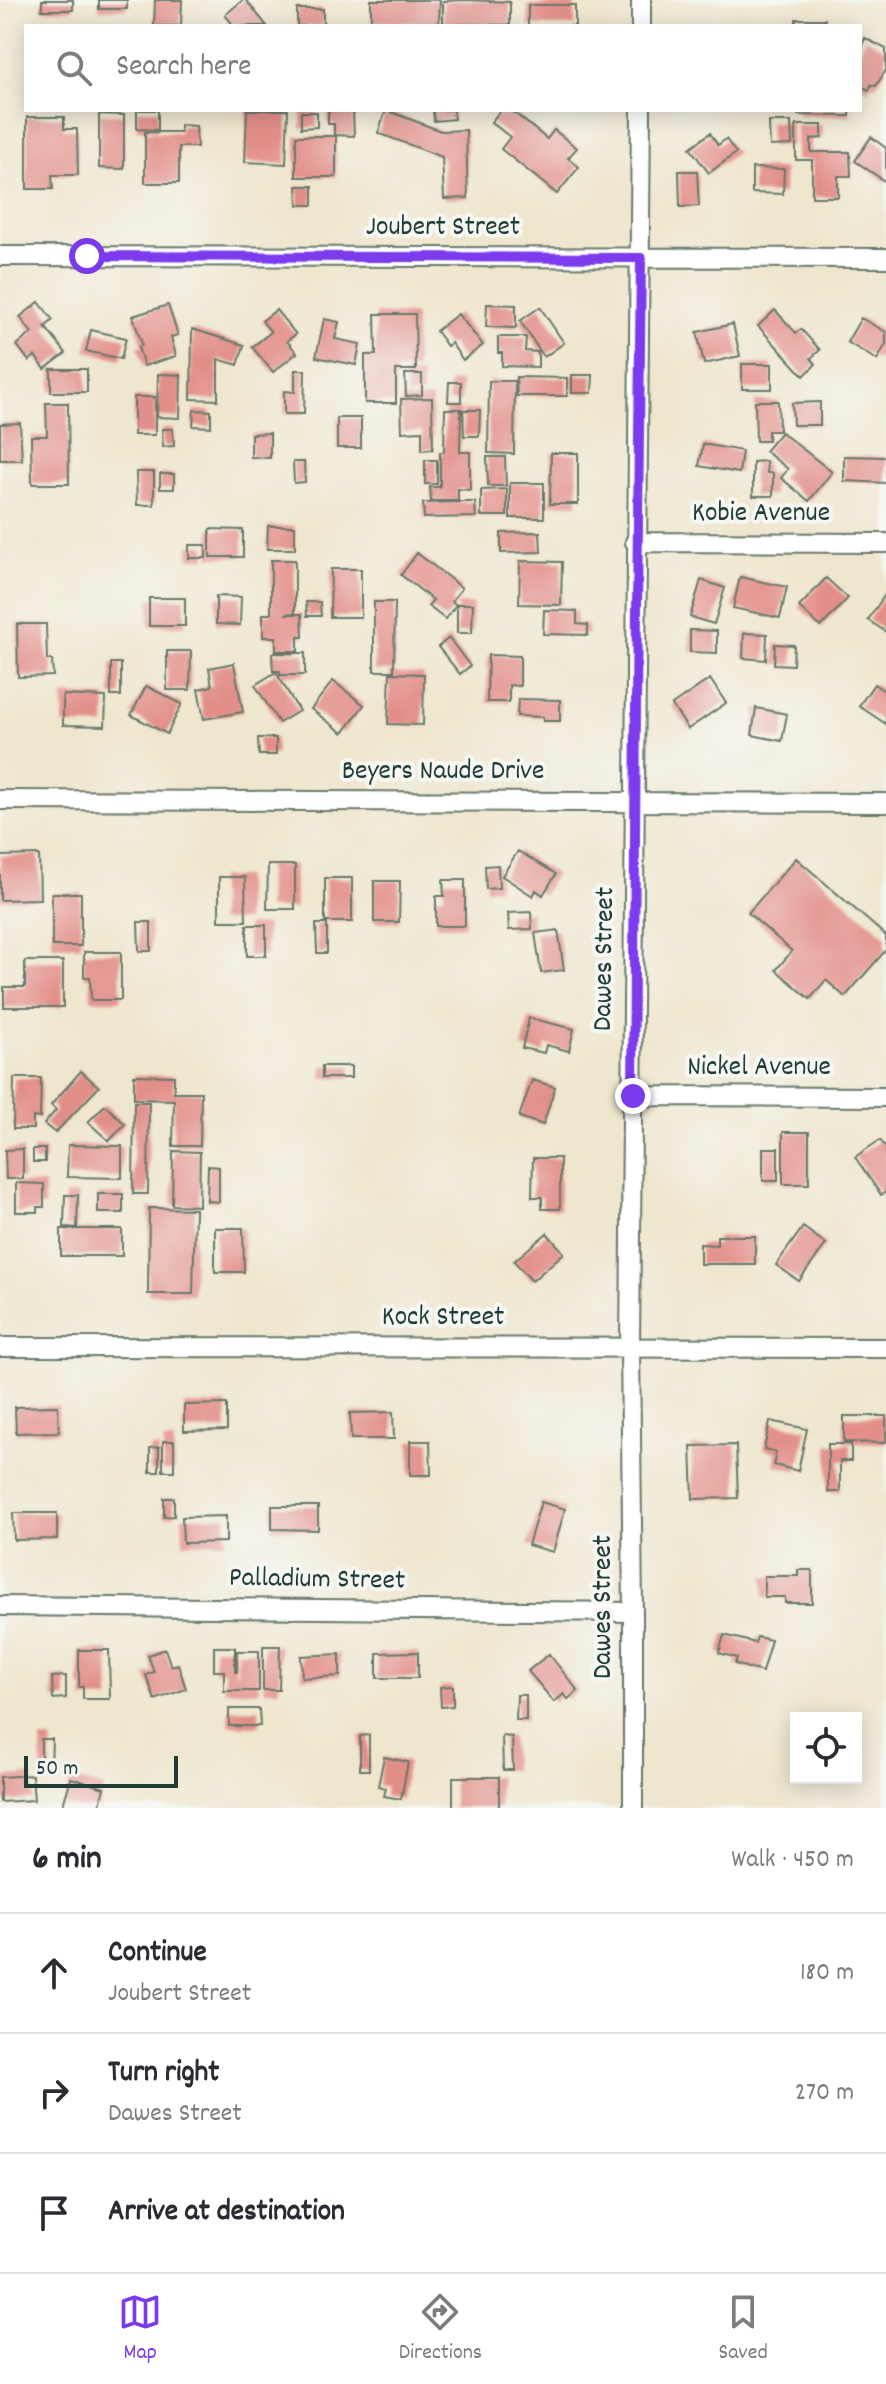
<!DOCTYPE html>
<meta charset="utf-8">
<style>
:root{--surface:#fff;--page:#f2f2f3;--text:#2b2b33;--muted:#7c7c81;--line:#e1e1e2;--accent:#7c3aed}
body{margin:0;font-family:Dekko,sans-serif;background:var(--page);color:var(--text)}
.controls{position:absolute;right:24px;bottom:24px;display:grid;overflow:hidden;border-radius:0px;box-shadow:0 4px 20px #0003}
.controls button{width:72px;height:72px;display:grid;place-items:center;padding:0;border:0;border-bottom:2px solid var(--line);background:var(--surface);color:var(--text);font:40px sans-serif}
.scale{position:absolute;left:24px;bottom:20px;width:154px;box-sizing:border-box;padding-left:8px;border:4px solid #1f3d34;border-top:0;font-size:22px;line-height:28px;white-space:nowrap;color:#1f3d34;-webkit-text-stroke:6px #f6f6f2;paint-order:stroke}
.stop{position:absolute;width:24px;height:24px;margin:-18px;border:6px solid #7c3aed;border-radius:50%;background:#fff}
.stop.end{background:#7c3aed;border-color:#fff;box-shadow:0 2px 8px #0008}
.list{margin:0;padding:0;list-style:none}
h2{display:flex;justify-content:space-between;align-items:center;height:104px;margin:0;padding:0 32px;font-size:34px}
h2 small{font-size:26px;font-weight:400;color:var(--muted)}
.list li{display:grid;grid-template-columns:52px 1fr auto;gap:24px;align-items:center;box-sizing:border-box;height:120px;padding:0 32px;border-top:2px solid var(--line)}
.list b{display:block;font-size:30px;white-space:nowrap}
.list p{margin:0;font-size:26px;white-space:nowrap;color:var(--muted)}
.list em{font-size:26px;font-style:normal;color:var(--muted)}
.icon{flex:none;width:44px;height:44px;fill:none;stroke:currentColor;stroke-width:2;stroke-linecap:round;stroke-linejoin:round}
.map{position:relative;flex:none;width:886px;height:1808px;overflow:hidden}
.search{position:absolute;background:var(--surface);box-shadow:0 4px 20px #0003;left:24px;right:24px;top:24px;height:88px;display:flex;align-items:center;gap:20px;box-sizing:border-box;padding:0 28px;border-radius:0px;color:var(--muted);font-size:30px}
.sheet{height:464px;background:var(--surface)}
nav{display:flex;justify-content:space-around;align-items:center;box-sizing:border-box;height:112px;border-top:2px solid var(--line);background:var(--surface);font-size:22px;color:var(--muted)}
nav a{display:grid;justify-items:center;gap:4px}
nav .on{color:var(--accent)}
.map>svg:first-child{display:block}
.building{fill:#e38f89}
.lines{fill:none;stroke-linecap:round;stroke-linejoin:round}
.street-casing{stroke:#68786a;stroke-width:22}
.street{stroke:#fff;stroke-width:18}
.route{stroke:#7c3aed;stroke-width:10}
.labels{text-anchor:middle;dominant-baseline:central;stroke-width:8;stroke-linejoin:round;paint-order:stroke}
.street-label{font-size:28px;fill:#1f3d34;stroke:#f6f6f2}
</style>
<div class="map">
<svg width="886" height="1808" viewBox="0 0 886 1808">
<rect width="100%" height="100%" fill="#f6f6f2"/>
<filter id="ink" filterUnits="userSpaceOnUse"><feTurbulence type="fractalNoise" baseFrequency=".0125" numOctaves="2"/><feDisplacementMap in="SourceGraphic" scale="16" xChannelSelector="R" yChannelSelector="G"/><feConvolveMatrix kernelMatrix="1 2 1 2 8 2 1 2 1" color-interpolation-filters="sRGB"/></filter>
<filter id="wash" filterUnits="userSpaceOnUse"><feTurbulence type="fractalNoise" baseFrequency=".006" numOctaves="4" result="noise"/><feDisplacementMap in="SourceGraphic" scale="32" xChannelSelector="R" yChannelSelector="G"/><feGaussianBlur stdDeviation="1.8" result="paint"/><feColorMatrix in="noise" values="0 0 0 0 0 0 0 0 0 0 0 0 0 0 0 0 0 1.4 0 .05"/><feComposite in="paint" operator="in"/></filter>
<g filter="url(#wash)">
<rect width="100%" height="100%" fill="#efe6ce"/>
<g id="blocks">
<path class="building" d="M 42,0 L 73,0 L 73,10 L 42,10 Z
M 99,0 L 127,0 L 127,9 L 99,9 Z
M 155,0 L 182,0 L 181,26 L 154,26 Z
M 243,0 L 246,0 L 267,26 L 234,26 L 225,15 Z
M 371,0 L 440,0 L 439,23 L 371,22 Z
M 466,0 L 510,2 L 510,25 L 443,24 L 443,1 Z
M 528,5 L 575,5 L 575,26 L 528,26 Z
M 297,9 L 323,9 L 323,26 L 297,26 Z
M 796,19 L 825,19 L 825,26 L 796,26 Z
M 865,38 L 886,49 L 886,70 L 876,86 L 871,85 L 869,90 L 860,86 L 862,69 L 860,68 L 860,50 Z
M 137,110 L 158,110 L 158,130 L 137,129 Z
M 247,110 L 288,110 L 286,164 L 245,162 Z
M 353,110 L 354,136 L 334,135 L 334,124 L 328,124 L 328,111 Z
M 386,110 L 441,131 L 466,130 L 468,198 L 444,199 L 442,157 L 378,133 Z
M 433,110 L 453,110 L 454,119 L 434,121 Z
M 501,110 L 511,110 L 547,139 L 554,130 L 577,148 L 568,158 L 579,167 L 557,194 L 501,149 L 510,137 L 491,122 Z
M 798,110 L 850,110 L 850,116 L 798,115 Z
M 301,112 L 317,112 L 317,127 L 301,128 Z
M 99,114 L 124,115 L 124,169 L 99,168 Z
M 27,117 L 64,117 L 64,129 L 77,129 L 78,175 L 52,175 L 53,189 L 27,189 Z
M 769,122 L 791,122 L 792,145 L 770,146 Z
M 180,125 L 196,126 L 197,147 L 179,147 L 179,183 L 145,183 L 145,132 L 180,132 Z
M 796,125 L 822,125 L 822,138 L 811,139 L 811,152 L 850,152 L 851,176 L 838,176 L 838,197 L 812,197 L 812,160 L 796,160 Z
M 710,133 L 718,145 L 726,139 L 736,153 L 709,173 L 690,148 Z
M 296,136 L 336,136 L 336,177 L 296,177 Z
M 871,137 L 886,148 L 886,182 L 855,161 Z
M 752,168 L 784,169 L 783,194 L 752,193 Z
M 679,171 L 697,171 L 699,206 L 680,207 Z
M 297,186 L 313,186 L 313,205 L 298,205 Z
M 39,302 L 53,320 L 45,327 L 66,353 L 45,369 L 35,356 L 29,361 L 17,345 L 32,333 L 20,317 Z
M 487,304 L 516,305 L 516,328 L 486,327 Z
M 168,305 L 178,335 L 171,337 L 176,356 L 144,366 L 138,347 L 142,345 L 133,316 Z
M 540,307 L 564,343 L 544,357 L 520,321 Z
M 276,310 L 296,334 L 287,341 L 297,353 L 273,372 L 252,347 L 271,332 L 262,321 Z
M 775,310 L 796,333 L 801,329 L 820,350 L 811,358 L 816,364 L 804,376 L 758,326 Z
M 375,314 L 415,314 L 416,370 L 396,370 L 396,403 L 365,403 L 365,355 L 376,355 Z
M 458,314 L 483,345 L 463,360 L 451,343 L 447,346 L 436,331 Z
M 861,318 L 886,332 L 886,344 L 877,360 L 847,342 Z
M 324,319 L 339,322 L 335,339 L 360,344 L 356,365 L 316,357 Z
M 733,324 L 740,356 L 704,364 L 697,332 Z
M 192,329 L 244,345 L 238,365 L 218,359 L 218,400 L 191,399 Z
M 91,330 L 126,338 L 121,359 L 86,351 Z
M 498,337 L 526,337 L 525,351 L 538,352 L 538,367 L 502,366 L 502,353 L 498,353 Z
M 742,364 L 772,364 L 772,389 L 742,389 Z
M 51,369 L 87,369 L 87,392 L 51,392 Z
M 295,370 L 305,370 L 304,414 L 284,414 L 284,391 L 295,392 Z
M 158,374 L 181,375 L 180,418 L 157,417 Z
M 405,374 L 422,374 L 422,395 L 406,396 Z
M 572,375 L 593,375 L 592,393 L 572,393 Z
M 516,377 L 567,378 L 567,396 L 517,396 Z
M 489,381 L 515,381 L 514,454 L 488,453 Z
M 449,382 L 461,382 L 461,402 L 448,402 Z
M 134,397 L 155,397 L 155,435 L 134,435 Z
M 432,398 L 433,449 L 422,450 L 422,431 L 402,432 L 401,399 Z
M 755,401 L 778,401 L 779,431 L 768,431 L 768,441 L 756,441 Z
M 820,402 L 820,425 L 793,425 L 792,403 Z
M 46,403 L 68,403 L 69,484 L 32,484 L 31,436 L 47,436 Z
M 445,409 L 461,409 L 460,452 L 470,452 L 470,490 L 458,489 L 458,501 L 431,501 L 430,487 L 440,487 L 440,452 L 444,452 Z
M 194,410 L 211,411 L 211,427 L 193,426 Z
M 463,410 L 480,410 L 479,436 L 464,436 Z
M 337,418 L 361,418 L 361,448 L 337,448 Z
M 20,423 L 22,460 L 0,460 L 0,424 Z
M 162,429 L 173,429 L 174,446 L 163,447 Z
M 781,432 L 832,472 L 809,501 L 781,478 L 788,469 L 765,451 Z
M 270,433 L 270,458 L 251,457 L 251,434 Z
M 703,444 L 742,451 L 739,473 L 699,466 Z
M 551,453 L 578,453 L 578,504 L 550,504 Z
M 844,456 L 886,457 L 886,483 L 844,481 Z
M 487,457 L 505,457 L 506,486 L 488,486 Z
M 425,460 L 437,460 L 437,484 L 425,484 Z
M 766,461 L 767,473 L 773,473 L 773,496 L 753,496 L 753,462 Z
M 293,462 L 304,462 L 305,482 L 294,483 Z
M 136,472 L 154,472 L 154,505 L 137,505 Z
M 160,474 L 174,474 L 174,489 L 160,489 Z
M 510,483 L 544,483 L 544,518 L 510,518 Z
M 507,489 L 507,516 L 481,516 L 481,490 Z
M 456,502 L 475,502 L 476,517 L 424,518 L 423,503 Z
M 268,526 L 295,526 L 295,549 L 267,549 Z
M 210,529 L 243,530 L 243,557 L 210,557 Z
M 540,532 L 541,552 L 501,553 L 501,533 Z
M 189,545 L 206,545 L 206,558 L 189,558 Z
M 417,553 L 462,588 L 452,601 L 456,605 L 445,619 L 428,606 L 433,600 L 401,575 Z
M 271,560 L 295,560 L 295,613 L 285,614 L 302,614 L 303,637 L 298,637 L 298,651 L 276,651 L 276,637 L 263,637 L 263,614 L 271,614 Z
M 520,561 L 562,562 L 561,605 L 519,604 Z
M 331,569 L 361,569 L 361,617 L 330,617 Z
M 740,577 L 787,587 L 780,618 L 733,608 Z
M 826,578 L 848,598 L 821,627 L 799,607 Z
M 701,580 L 725,588 L 714,624 L 690,617 Z
M 886,593 L 886,632 L 868,620 Z
M 216,596 L 241,597 L 240,625 L 216,624 Z
M 149,598 L 185,598 L 185,626 L 149,626 Z
M 306,602 L 320,602 L 321,616 L 307,616 Z
M 374,602 L 395,602 L 394,671 L 374,671 Z
M 457,604 L 473,604 L 472,633 L 457,633 Z
M 544,610 L 577,611 L 577,624 L 588,625 L 588,635 L 543,634 Z
M 17,624 L 46,624 L 47,660 L 52,660 L 53,676 L 18,677 Z
M 690,630 L 717,631 L 717,653 L 690,652 Z
M 744,633 L 767,634 L 766,660 L 743,658 Z
M 449,638 L 470,666 L 460,674 L 438,647 Z
M 775,644 L 794,645 L 793,665 L 774,664 Z
M 167,651 L 191,651 L 190,690 L 167,690 Z
M 272,653 L 305,653 L 305,675 L 280,675 L 280,671 L 273,671 Z
M 488,655 L 520,656 L 520,686 L 509,685 L 509,702 L 487,702 Z
M 111,663 L 121,663 L 121,696 L 111,696 Z
M 234,663 L 243,712 L 204,719 L 198,689 L 212,686 L 209,668 Z
M 276,672 L 299,711 L 279,723 L 255,685 Z
M 390,673 L 424,674 L 423,725 L 388,724 Z
M 710,679 L 726,703 L 688,729 L 672,705 Z
M 333,681 L 364,705 L 343,733 L 311,709 Z
M 874,684 L 886,692 L 886,724 L 859,706 Z
M 146,686 L 182,704 L 167,734 L 131,715 Z
M 63,695 L 106,697 L 105,726 L 63,725 Z
M 518,699 L 560,700 L 560,721 L 543,721 L 543,717 L 517,716 Z
M 756,708 L 787,714 L 782,741 L 752,735 Z
M 258,738 L 276,738 L 276,755 L 259,755 Z
M 518,851 L 556,874 L 543,895 L 536,890 L 533,896 L 502,876 Z
M 39,855 L 40,899 L 0,900 L 0,856 Z
M 796,858 L 886,936 L 886,950 L 845,997 L 826,980 L 810,999 L 776,970 L 792,951 L 748,913 Z
M 268,865 L 295,865 L 295,909 L 267,909 Z
M 498,865 L 499,888 L 486,889 L 485,866 Z
M 219,877 L 245,877 L 246,921 L 219,921 Z
M 325,878 L 352,878 L 352,922 L 325,922 Z
M 443,880 L 465,880 L 465,926 L 436,926 L 436,896 L 444,896 Z
M 374,881 L 400,881 L 399,922 L 374,922 Z
M 52,893 L 81,893 L 81,946 L 52,946 Z
M 531,912 L 532,929 L 509,930 L 508,913 Z
M 138,922 L 151,922 L 151,951 L 139,951 Z
M 316,924 L 327,924 L 327,953 L 317,953 Z
M 247,925 L 266,925 L 266,956 L 247,956 Z
M 558,930 L 564,970 L 541,973 L 535,933 Z
M 84,952 L 121,952 L 121,1000 L 91,1000 L 90,977 L 84,977 Z
M 25,961 L 63,961 L 63,1007 L 4,1007 L 4,987 L 25,987 Z
M 529,1018 L 574,1029 L 569,1051 L 546,1045 L 544,1053 L 522,1048 Z
M 322,1066 L 351,1066 L 351,1078 L 322,1078 Z
M 81,1071 L 99,1087 L 55,1133 L 44,1124 L 56,1110 L 51,1105 Z
M 134,1075 L 174,1076 L 174,1092 L 201,1092 L 200,1146 L 173,1146 L 174,1100 L 134,1099 Z
M 14,1078 L 41,1078 L 40,1118 L 33,1117 L 33,1129 L 13,1129 Z
M 532,1080 L 555,1087 L 543,1125 L 519,1117 Z
M 134,1102 L 149,1102 L 148,1194 L 133,1194 Z
M 105,1105 L 125,1124 L 109,1141 L 88,1122 Z
M 783,1132 L 809,1132 L 809,1184 L 783,1184 Z
M 880,1140 L 886,1148 L 886,1192 L 881,1195 L 855,1157 Z
M 68,1145 L 122,1146 L 122,1178 L 67,1177 Z
M 763,1148 L 778,1148 L 778,1181 L 763,1181 Z
M 23,1149 L 23,1179 L 6,1179 L 5,1150 Z
M 33,1149 L 45,1149 L 45,1162 L 33,1162 Z
M 173,1151 L 200,1152 L 199,1206 L 172,1205 Z
M 533,1158 L 560,1158 L 560,1209 L 542,1209 L 542,1197 L 532,1197 Z
M 208,1166 L 219,1167 L 219,1202 L 207,1201 Z
M 16,1183 L 44,1184 L 44,1207 L 38,1207 L 38,1212 L 16,1212 Z
M 98,1194 L 123,1194 L 123,1213 L 98,1213 Z
M 65,1195 L 78,1195 L 77,1228 L 64,1227 Z
M 149,1208 L 195,1209 L 193,1294 L 148,1294 Z
M 803,1227 L 826,1244 L 799,1281 L 776,1265 Z
M 215,1228 L 243,1228 L 244,1272 L 215,1272 Z
M 61,1229 L 122,1229 L 122,1256 L 61,1256 Z
M 547,1233 L 564,1253 L 532,1281 L 514,1261 Z
M 717,1236 L 755,1236 L 755,1264 L 700,1264 L 700,1244 L 717,1245 Z
M 227,1404 L 227,1430 L 184,1431 L 184,1405 Z
M 58,1406 L 59,1432 L 16,1433 L 15,1407 Z
M 393,1412 L 394,1439 L 351,1439 L 350,1413 Z
M 844,1416 L 886,1416 L 886,1443 L 844,1442 Z
M 770,1421 L 807,1429 L 798,1471 L 774,1465 L 776,1452 L 764,1449 Z
M 163,1441 L 174,1441 L 174,1471 L 163,1471 Z
M 410,1441 L 430,1441 L 431,1475 L 410,1475 Z
M 828,1444 L 851,1444 L 851,1461 L 840,1461 L 840,1492 L 828,1492 Z
M 736,1445 L 738,1498 L 693,1499 L 691,1446 Z
M 159,1447 L 159,1472 L 150,1472 L 150,1448 Z
M 164,1498 L 174,1498 L 174,1516 L 164,1517 Z
M 541,1502 L 565,1509 L 553,1552 L 528,1545 Z
M 272,1506 L 318,1506 L 318,1530 L 272,1529 Z
M 13,1513 L 57,1513 L 57,1539 L 14,1540 Z
M 226,1516 L 226,1542 L 183,1543 L 182,1517 Z
M 798,1570 L 812,1570 L 812,1603 L 785,1603 L 785,1597 L 764,1597 L 764,1576 L 798,1576 Z
M 724,1635 L 755,1643 L 757,1637 L 771,1640 L 762,1672 L 735,1664 L 737,1658 L 719,1653 Z
M 263,1646 L 280,1646 L 279,1690 L 263,1690 Z
M 214,1647 L 235,1647 L 235,1672 L 237,1672 L 237,1651 L 259,1651 L 259,1691 L 224,1691 L 224,1671 L 214,1671 Z
M 165,1649 L 171,1666 L 178,1664 L 186,1689 L 155,1700 L 146,1675 L 154,1672 L 148,1655 Z
M 79,1650 L 109,1650 L 110,1699 L 83,1699 L 83,1687 L 79,1687 Z
M 418,1652 L 418,1678 L 377,1678 L 377,1653 Z
M 340,1654 L 340,1676 L 302,1678 L 301,1656 Z
M 549,1654 L 578,1691 L 568,1699 L 564,1694 L 554,1702 L 528,1671 Z
M 66,1676 L 66,1698 L 53,1699 L 52,1677 Z
M 453,1686 L 453,1706 L 441,1707 L 440,1687 Z
M 517,1695 L 526,1695 L 526,1720 L 516,1720 Z
M 229,1709 L 259,1709 L 260,1726 L 229,1726 Z
M 369,1735 L 369,1770 L 360,1770 L 360,1736 Z
M 502,1736 L 512,1737 L 513,1770 L 503,1770 Z
M 41,1739 L 52,1739 L 51,1767 L 41,1768 Z
M 384,1757 L 408,1762 L 401,1799 L 384,1796 L 386,1788 L 378,1786 Z
M 32,1775 L 34,1800 L 0,1802 L 0,1777 Z
M 453,1777 L 499,1777 L 499,1808 L 453,1808 Z
M 71,1778 L 104,1788 L 99,1808 L 76,1808 L 63,1805 Z"/>
</g>
</g>
<g filter="url(#ink)">
<use href="#blocks" fill-opacity="0" stroke="#68786a" stroke-width="2"/>
<g class="lines">
<g class="street-casing">
<path id="street" d="M 641,26 L 641,0
M 0,256 L 886,258
M 635,542 L 886,543
M 0,800 L 886,803
M 633,1096 L 886,1097
M 0,1347 L 886,1348
M 0,1606 L 633,1612
M 633,1808 L 633,1612 L 630,1347 L 641,110"/>
</g>
<use href="#street" class="street"/>
</g>
</g>
<g class="lines" filter="url(#ink)">
<path class="route" d="M 87,256 L 641,258 C 636,537 636,817 633,1096"/>
</g>
<g class="labels">
<g class="street-label">
<text x="443" y="229">Joubert Street</text>
<text x="761" y="515">Kobie Avenue</text>
<text x="443" y="773">Beyers Naude Drive</text>
<text transform="translate(606 959) rotate(-89)">Dawes Street</text>
<text x="759" y="1069">Nickel Avenue</text>
<text x="443" y="1319">Kock Street</text>
<text transform="translate(317 1581) rotate(1)">Palladium Street</text>
<text transform="translate(605 1607) rotate(-90)">Dawes Street</text>
</g>
</g>
</svg>
<div class="controls">
<button><svg class="icon" aria-label="locate" viewBox="0 0 24 24"><circle cx="12" cy="12" r="6"/><path d="M12 2v4M12 18v4M2 12h4M18 12h4"/></svg></button>
</div>
<div class="scale">50 m</div>
<div class="stop" style="left:87px;top:256px"></div>
<div class="stop end" style="left:633px;top:1096px"></div>
<div class="search"><svg class="icon" aria-label="search" viewBox="0 0 24 24"><circle cx="10" cy="10" r="6"/><path d="M15 15l6 6"/></svg>Search here</div>
</div>
<section class="sheet">
<h2>6 min<small>Walk · 450 m</small></h2>
<ul class="list">
<li><svg class="icon" aria-label="ahead" viewBox="0 0 24 24"><path d="M12 20V5M6 11l6-6 6 6"/></svg><div><b>Continue</b><p>Joubert Street</p></div><em>180 m</em></li>
<li><svg class="icon" aria-label="right" viewBox="0 0 24 24"><path d="M7 20v-9h11M14 6l5 5-5 5"/></svg><div><b>Turn right</b><p>Dawes Street</p></div><em>270 m</em></li>
<li><svg class="icon" aria-label="arrive" viewBox="0 0 24 24"><path d="M6 21V4h12l-3 4 3 4H6"/></svg><div><b>Arrive at destination</b></div></li>
</ul>
</section>
<nav>
<a class="on"><svg class="icon" aria-label="map" viewBox="0 0 24 24"><path d="M3 6l6-2 6 2 6-2v14l-6 2-6-2-6 2zM9 4v14M15 6v14"/></svg>Map</a>
<a><svg class="icon" aria-label="directions" viewBox="0 0 24 24"><path d="M12 3l9 9-9 9-9-9zM9 14v-3h6M13 9l2 2-2 2"/></svg>Directions</a>
<a><svg class="icon" aria-label="saved" viewBox="0 0 24 24"><path d="M7 4h10v16l-5-4-5 4z"/></svg>Saved</a>
</nav>
